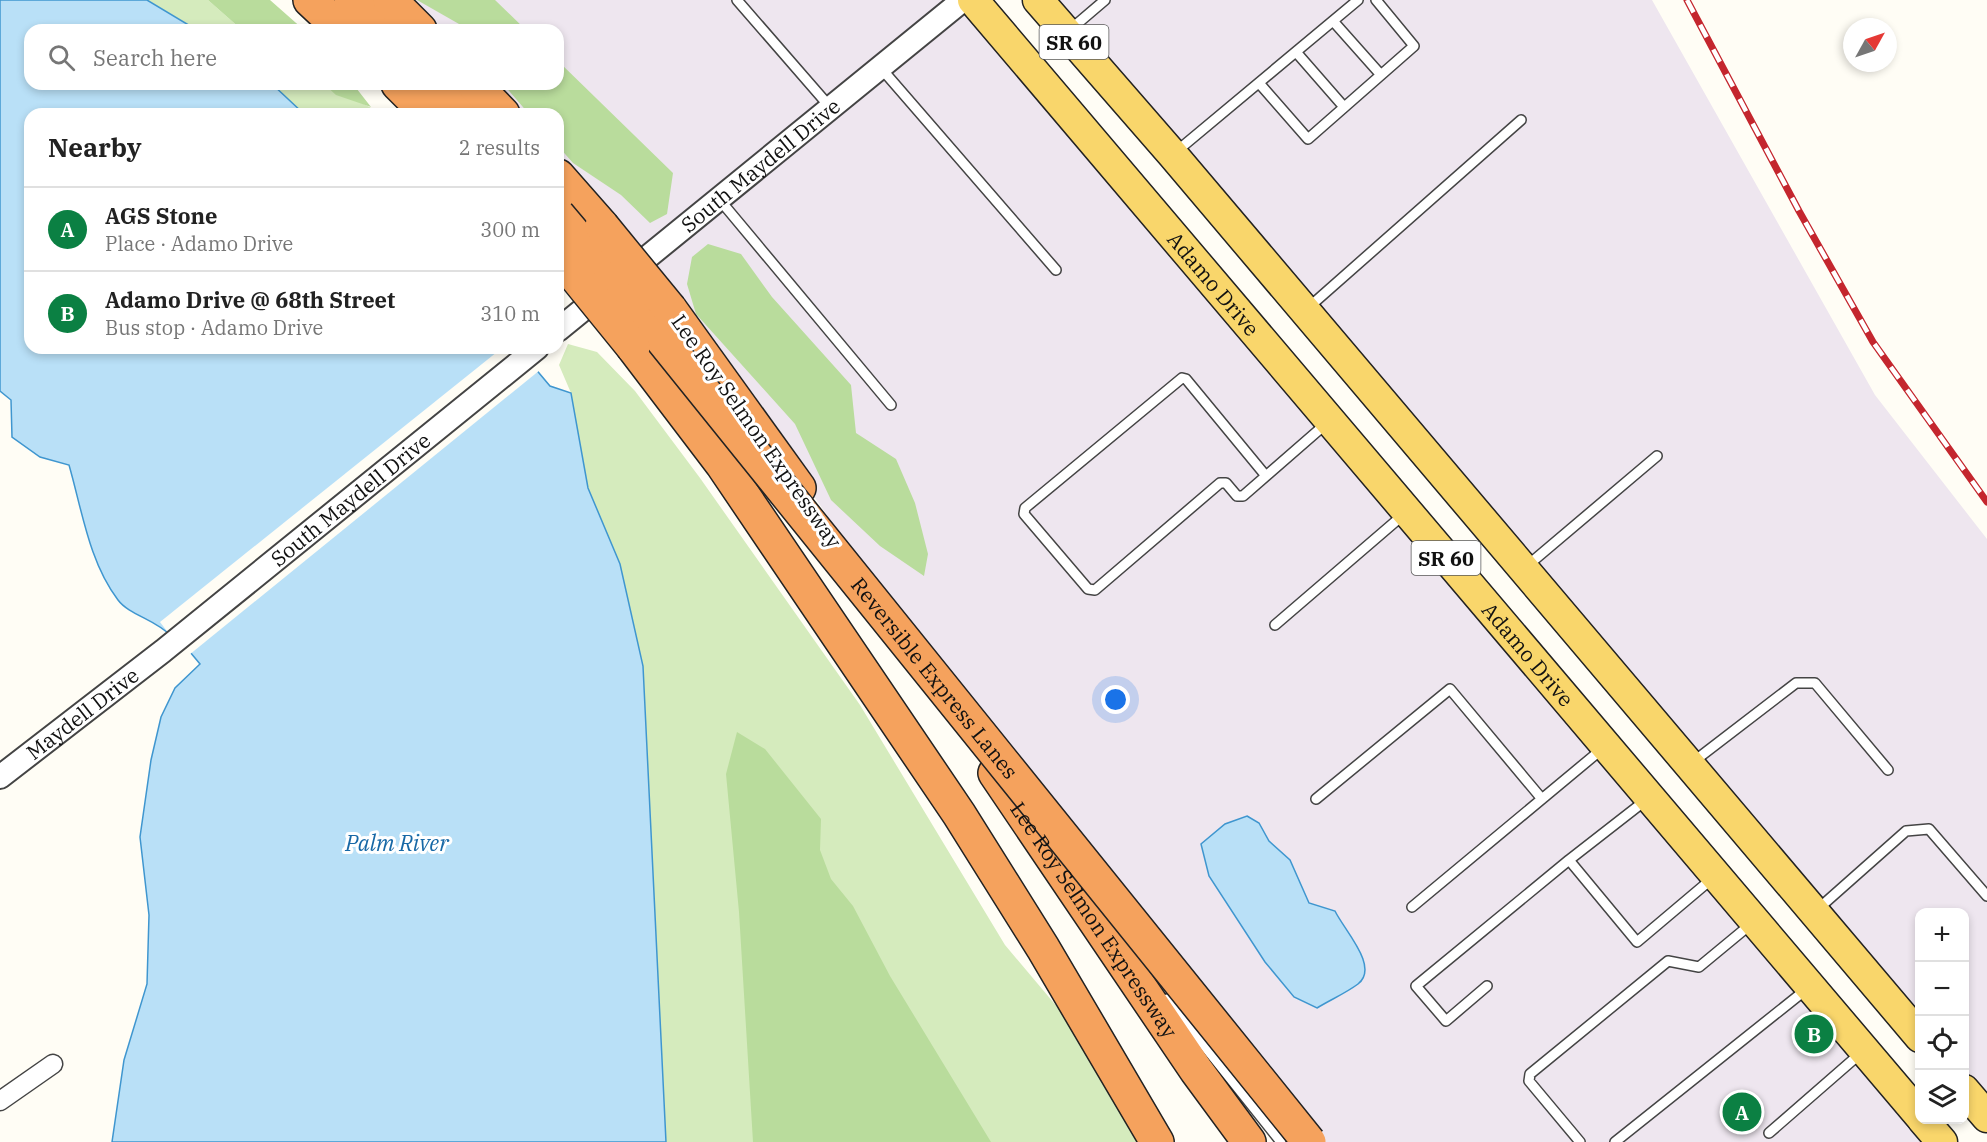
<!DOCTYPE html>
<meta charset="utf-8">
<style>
:root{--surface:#fff;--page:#f2f2f2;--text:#222;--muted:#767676;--line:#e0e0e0;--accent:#0b8043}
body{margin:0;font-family:"IBM Plex Serif",serif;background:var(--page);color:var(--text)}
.controls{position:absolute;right:18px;bottom:18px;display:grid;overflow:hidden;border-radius:12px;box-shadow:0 3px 9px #0003}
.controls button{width:54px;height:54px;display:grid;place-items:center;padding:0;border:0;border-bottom:2px solid var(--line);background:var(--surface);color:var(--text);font:30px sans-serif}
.compass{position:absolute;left:1843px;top:18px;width:54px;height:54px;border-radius:50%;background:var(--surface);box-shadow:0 3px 9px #0003;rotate:50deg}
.you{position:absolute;left:1116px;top:700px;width:21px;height:21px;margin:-15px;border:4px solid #fff;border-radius:50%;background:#1a73e8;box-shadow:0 0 0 9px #1a73e833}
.badge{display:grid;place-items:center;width:39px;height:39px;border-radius:50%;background:var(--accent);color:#fff;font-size:20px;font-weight:700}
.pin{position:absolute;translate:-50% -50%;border:3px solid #fff;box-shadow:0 2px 6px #0006}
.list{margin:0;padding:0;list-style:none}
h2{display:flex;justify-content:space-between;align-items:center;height:78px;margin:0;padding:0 24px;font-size:26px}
h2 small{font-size:20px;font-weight:400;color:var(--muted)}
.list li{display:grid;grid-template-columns:39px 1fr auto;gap:18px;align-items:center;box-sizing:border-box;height:84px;padding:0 24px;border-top:2px solid var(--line)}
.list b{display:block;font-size:22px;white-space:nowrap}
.list p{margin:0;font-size:20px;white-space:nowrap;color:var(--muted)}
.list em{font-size:20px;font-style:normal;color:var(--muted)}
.icon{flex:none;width:33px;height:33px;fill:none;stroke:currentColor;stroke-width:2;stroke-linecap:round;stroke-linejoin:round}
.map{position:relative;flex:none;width:1987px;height:1142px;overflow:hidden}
.search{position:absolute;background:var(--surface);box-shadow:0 3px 9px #0003;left:24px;top:24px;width:540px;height:66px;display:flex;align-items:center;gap:15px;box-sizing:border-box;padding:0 21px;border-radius:18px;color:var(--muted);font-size:22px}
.panel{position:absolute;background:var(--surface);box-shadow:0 3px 9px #0003;left:24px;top:108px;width:540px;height:246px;border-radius:18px}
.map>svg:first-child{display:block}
.industrial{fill:#eee6ef}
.green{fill:#d5ebbd}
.forest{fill:#b9dc9c}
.water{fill:#b9e0f7;stroke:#3f96cf;stroke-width:1.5}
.pier{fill:#fffdf5}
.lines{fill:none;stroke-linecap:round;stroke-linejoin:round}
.service-casing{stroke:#444;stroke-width:12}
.minor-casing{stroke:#444;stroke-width:21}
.tertiary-casing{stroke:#444;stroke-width:26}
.primary-casing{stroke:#222;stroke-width:33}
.motorway-casing{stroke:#222;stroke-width:36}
.service{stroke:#fff;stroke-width:9}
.minor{stroke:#fff;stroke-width:18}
.tertiary{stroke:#fff;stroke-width:22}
.primary{stroke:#f9d66b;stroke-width:30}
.motorway{stroke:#f5a25d;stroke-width:33}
.rail-casing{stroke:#c4262e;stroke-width:7}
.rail{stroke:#fff;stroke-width:4.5;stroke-dasharray:14;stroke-linecap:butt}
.motorway-bridge-casing{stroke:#222;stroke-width:36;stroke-linecap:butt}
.motorway-bridge{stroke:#f5a25d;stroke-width:33}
.labels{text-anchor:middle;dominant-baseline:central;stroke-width:6;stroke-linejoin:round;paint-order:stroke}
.shield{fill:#fff;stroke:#585858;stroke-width:1.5}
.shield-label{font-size:20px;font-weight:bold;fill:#111}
.street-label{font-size:21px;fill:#111;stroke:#fff}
.water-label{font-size:22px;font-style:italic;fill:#1768a6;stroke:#fff}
</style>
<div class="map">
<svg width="1987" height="1142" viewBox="0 0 1987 1142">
<rect width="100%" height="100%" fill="#fffdf5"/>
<path class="industrial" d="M 399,0 L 961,0 L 638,257 L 558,167 L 558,114 L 511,114 L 484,84 L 558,84 L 558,30 L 434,30 Z
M 970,0 L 1946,1142 L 1307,1142 L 1012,783 L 735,382 L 642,259 Z
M 1050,0 L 1652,0 L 1875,395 L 1987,539 L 1987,1103 L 1965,1077 L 1964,912 L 1920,912 L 1919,1023 Z"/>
<path class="green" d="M 147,0 L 208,0 L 242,30 L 197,30 Z
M 272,84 L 324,84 C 343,101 363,98 378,114 L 304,114 Z
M 568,344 L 597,352 L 635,391 L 700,478 L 860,705 L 1005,945 L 1080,1034 L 1154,1142 L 666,1142 L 643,666 L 620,564 L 588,488 L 571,393 L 559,365 Z"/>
<path class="forest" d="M 208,0 L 270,0 L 304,30 L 242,30 Z
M 417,0 L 495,0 L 526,30 L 462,30 L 459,24 Z
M 558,61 L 673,173 L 667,214 L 650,223 L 621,195 L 573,163 L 558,146 L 558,114 L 529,114 L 503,84 L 558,84 Z
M 324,84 L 353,84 L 371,107 L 336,95 Z
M 708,244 L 741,254 L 772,297 L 851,385 L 856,433 L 896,459 L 915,503 L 928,554 L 924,576 L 880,546 L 831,500 L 795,424 L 696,314 L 687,284 L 692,257 Z
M 737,732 L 765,749 L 821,819 L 820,850 L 831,879 L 853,906 L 890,976 L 991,1142 L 753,1142 L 739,912 L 726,774 Z"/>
<path class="water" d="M 0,0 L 147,0 L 197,30 L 30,30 L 30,84 L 272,84 L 304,114 L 30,114 L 30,348 L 518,348 L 550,386 L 571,393 L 588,488 L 620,564 L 643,666 L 666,1142 L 112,1142 L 124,1060 L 147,984 L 149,915 L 140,837 L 151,760 L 161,717 L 175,688 L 200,664 L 175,634 L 171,636 C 157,620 129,615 118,600 C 89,562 82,510 69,465 L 40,457 L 12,437 L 11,400 L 0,391 Z
M 1247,816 L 1259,823 L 1269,841 L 1290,860 L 1309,903 L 1335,911 C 1344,930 1380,967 1358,984 C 1346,993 1330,1000 1317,1008 L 1294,997 L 1265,962 L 1209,876 L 1201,844 L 1225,824 Z"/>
<path class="pier" d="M 502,348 L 521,348 L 540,370 L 189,655 L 173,639 L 160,622 Z"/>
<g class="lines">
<g class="service-casing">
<path id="service" d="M 737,0 L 830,107
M 1333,21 L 1381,75
M 1071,29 L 1105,0
M 1296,52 L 1344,107
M 880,67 L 1056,270
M 1259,83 L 1308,139 L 1414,46 L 1376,0
M 1177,151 L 1358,0
M 719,199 L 891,405
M 1308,308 L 1521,120
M 1266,476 L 1186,379 L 1182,378 L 1025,508 L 1024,514 L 1088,589 L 1095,590 L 1220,483 L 1226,483 L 1237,496 L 1243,496 L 1328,422
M 1527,566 L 1657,456
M 1275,625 L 1403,515
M 1693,762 L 1796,683 L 1815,683 L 1888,770
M 1316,799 L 1450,689 L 1542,799
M 1646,800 L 1569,860 L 1637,942 L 1714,877
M 1412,907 L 1602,749
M 1818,909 L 1906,831 L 1929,829 L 1987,896
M 1487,986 L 1446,1021 L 1416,986 L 1569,860
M 1167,999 L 1281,1142
M 1769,1133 L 1862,1052
M 1580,1142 L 1529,1081 L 1530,1074 L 1668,961 L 1699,967 L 1751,924
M 1615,1142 L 1808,988"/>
</g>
<g class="minor-casing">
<path id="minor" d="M 0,1101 L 53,1064"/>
</g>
<g class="tertiary-casing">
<g id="tertiary">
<path id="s1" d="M 558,330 L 963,0"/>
<path id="s2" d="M 0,777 L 163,651 L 537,348"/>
</g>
</g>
<g class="primary-casing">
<g id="primary">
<path id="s3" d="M 973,0 L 1920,1116"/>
<path d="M 1038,0 L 1173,155 L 1920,1037"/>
<path d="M 1964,1090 L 1987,1117"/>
<path d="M 1923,1120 L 1942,1142"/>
</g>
</g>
<g class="motorway-casing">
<g id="motorway">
<path d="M 310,0 L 342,30"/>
<path d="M 351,0 L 382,30"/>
<path d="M 390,0 L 420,30"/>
<path d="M 398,84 L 428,114"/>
<path d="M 436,84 L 466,114"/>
<path d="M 474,84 L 503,114"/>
<path d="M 558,176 L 602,226"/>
<path d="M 670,309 L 799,488"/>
<path d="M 633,347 L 722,464 L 959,814 L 1043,948 L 1157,1142"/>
<path id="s4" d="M 995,773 L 1196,1070 L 1249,1142"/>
</g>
</g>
<use href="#service" class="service"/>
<use href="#minor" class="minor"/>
<use href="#tertiary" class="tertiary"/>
<use href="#primary" class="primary"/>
<use href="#motorway" class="motorway"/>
<g class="rail-casing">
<path id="rail" d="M 1687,0 L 1799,211 L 1873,342 L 1987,502"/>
</g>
<use href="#rail" class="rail"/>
<g class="motorway-bridge-casing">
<g id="motorway-bridge">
<path id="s5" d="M 558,215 L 635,306 L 1309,1142"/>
<path d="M 602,226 L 670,309"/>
<path d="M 559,256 L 633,347"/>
</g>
</g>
<use href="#motorway-bridge" class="motorway-bridge"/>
</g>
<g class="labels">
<g class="shield">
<rect x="1039.5" y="25" width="69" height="34" rx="4.5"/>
<rect x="1411.5" y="541" width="69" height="34" rx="4.5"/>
</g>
<g class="shield-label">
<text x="1074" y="42">SR 60</text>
<text x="1446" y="558">SR 60</text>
</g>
<g class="street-label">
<text stroke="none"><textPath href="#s1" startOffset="261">South Maydell Drive</textPath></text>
<text stroke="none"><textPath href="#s3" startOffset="372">Adamo Drive</textPath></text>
<text transform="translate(757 431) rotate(55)">Lee Roy Selmon Expressway</text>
<text stroke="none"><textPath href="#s2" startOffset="447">South Maydell Drive</textPath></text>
<text stroke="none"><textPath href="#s3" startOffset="858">Adamo Drive</textPath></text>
<text stroke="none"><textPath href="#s5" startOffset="597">Reversible Express Lanes</textPath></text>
<text stroke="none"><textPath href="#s2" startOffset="104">Maydell Drive</textPath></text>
<text stroke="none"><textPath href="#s4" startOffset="177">Lee Roy Selmon Expressway</textPath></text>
</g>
<g class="water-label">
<text x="397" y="842">Palm River</text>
</g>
</g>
</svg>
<div class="controls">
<button>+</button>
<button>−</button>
<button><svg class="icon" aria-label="locate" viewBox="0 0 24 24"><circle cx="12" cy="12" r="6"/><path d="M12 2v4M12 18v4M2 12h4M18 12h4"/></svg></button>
<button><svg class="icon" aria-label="layers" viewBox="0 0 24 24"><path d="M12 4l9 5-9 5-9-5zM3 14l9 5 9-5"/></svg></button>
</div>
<svg class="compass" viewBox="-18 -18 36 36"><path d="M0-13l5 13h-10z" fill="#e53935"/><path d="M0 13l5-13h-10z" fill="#767676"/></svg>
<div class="you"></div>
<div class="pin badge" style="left:1742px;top:1112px">A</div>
<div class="pin badge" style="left:1814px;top:1034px">B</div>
<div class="search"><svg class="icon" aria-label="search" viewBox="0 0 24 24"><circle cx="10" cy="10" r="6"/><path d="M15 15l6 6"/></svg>Search here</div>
<section class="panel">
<h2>Nearby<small>2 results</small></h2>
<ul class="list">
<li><span class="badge">A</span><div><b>AGS Stone</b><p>Place · Adamo Drive</p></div><em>300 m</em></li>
<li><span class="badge">B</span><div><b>Adamo Drive @ 68th Street</b><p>Bus stop · Adamo Drive</p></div><em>310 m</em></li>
</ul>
</section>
</div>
